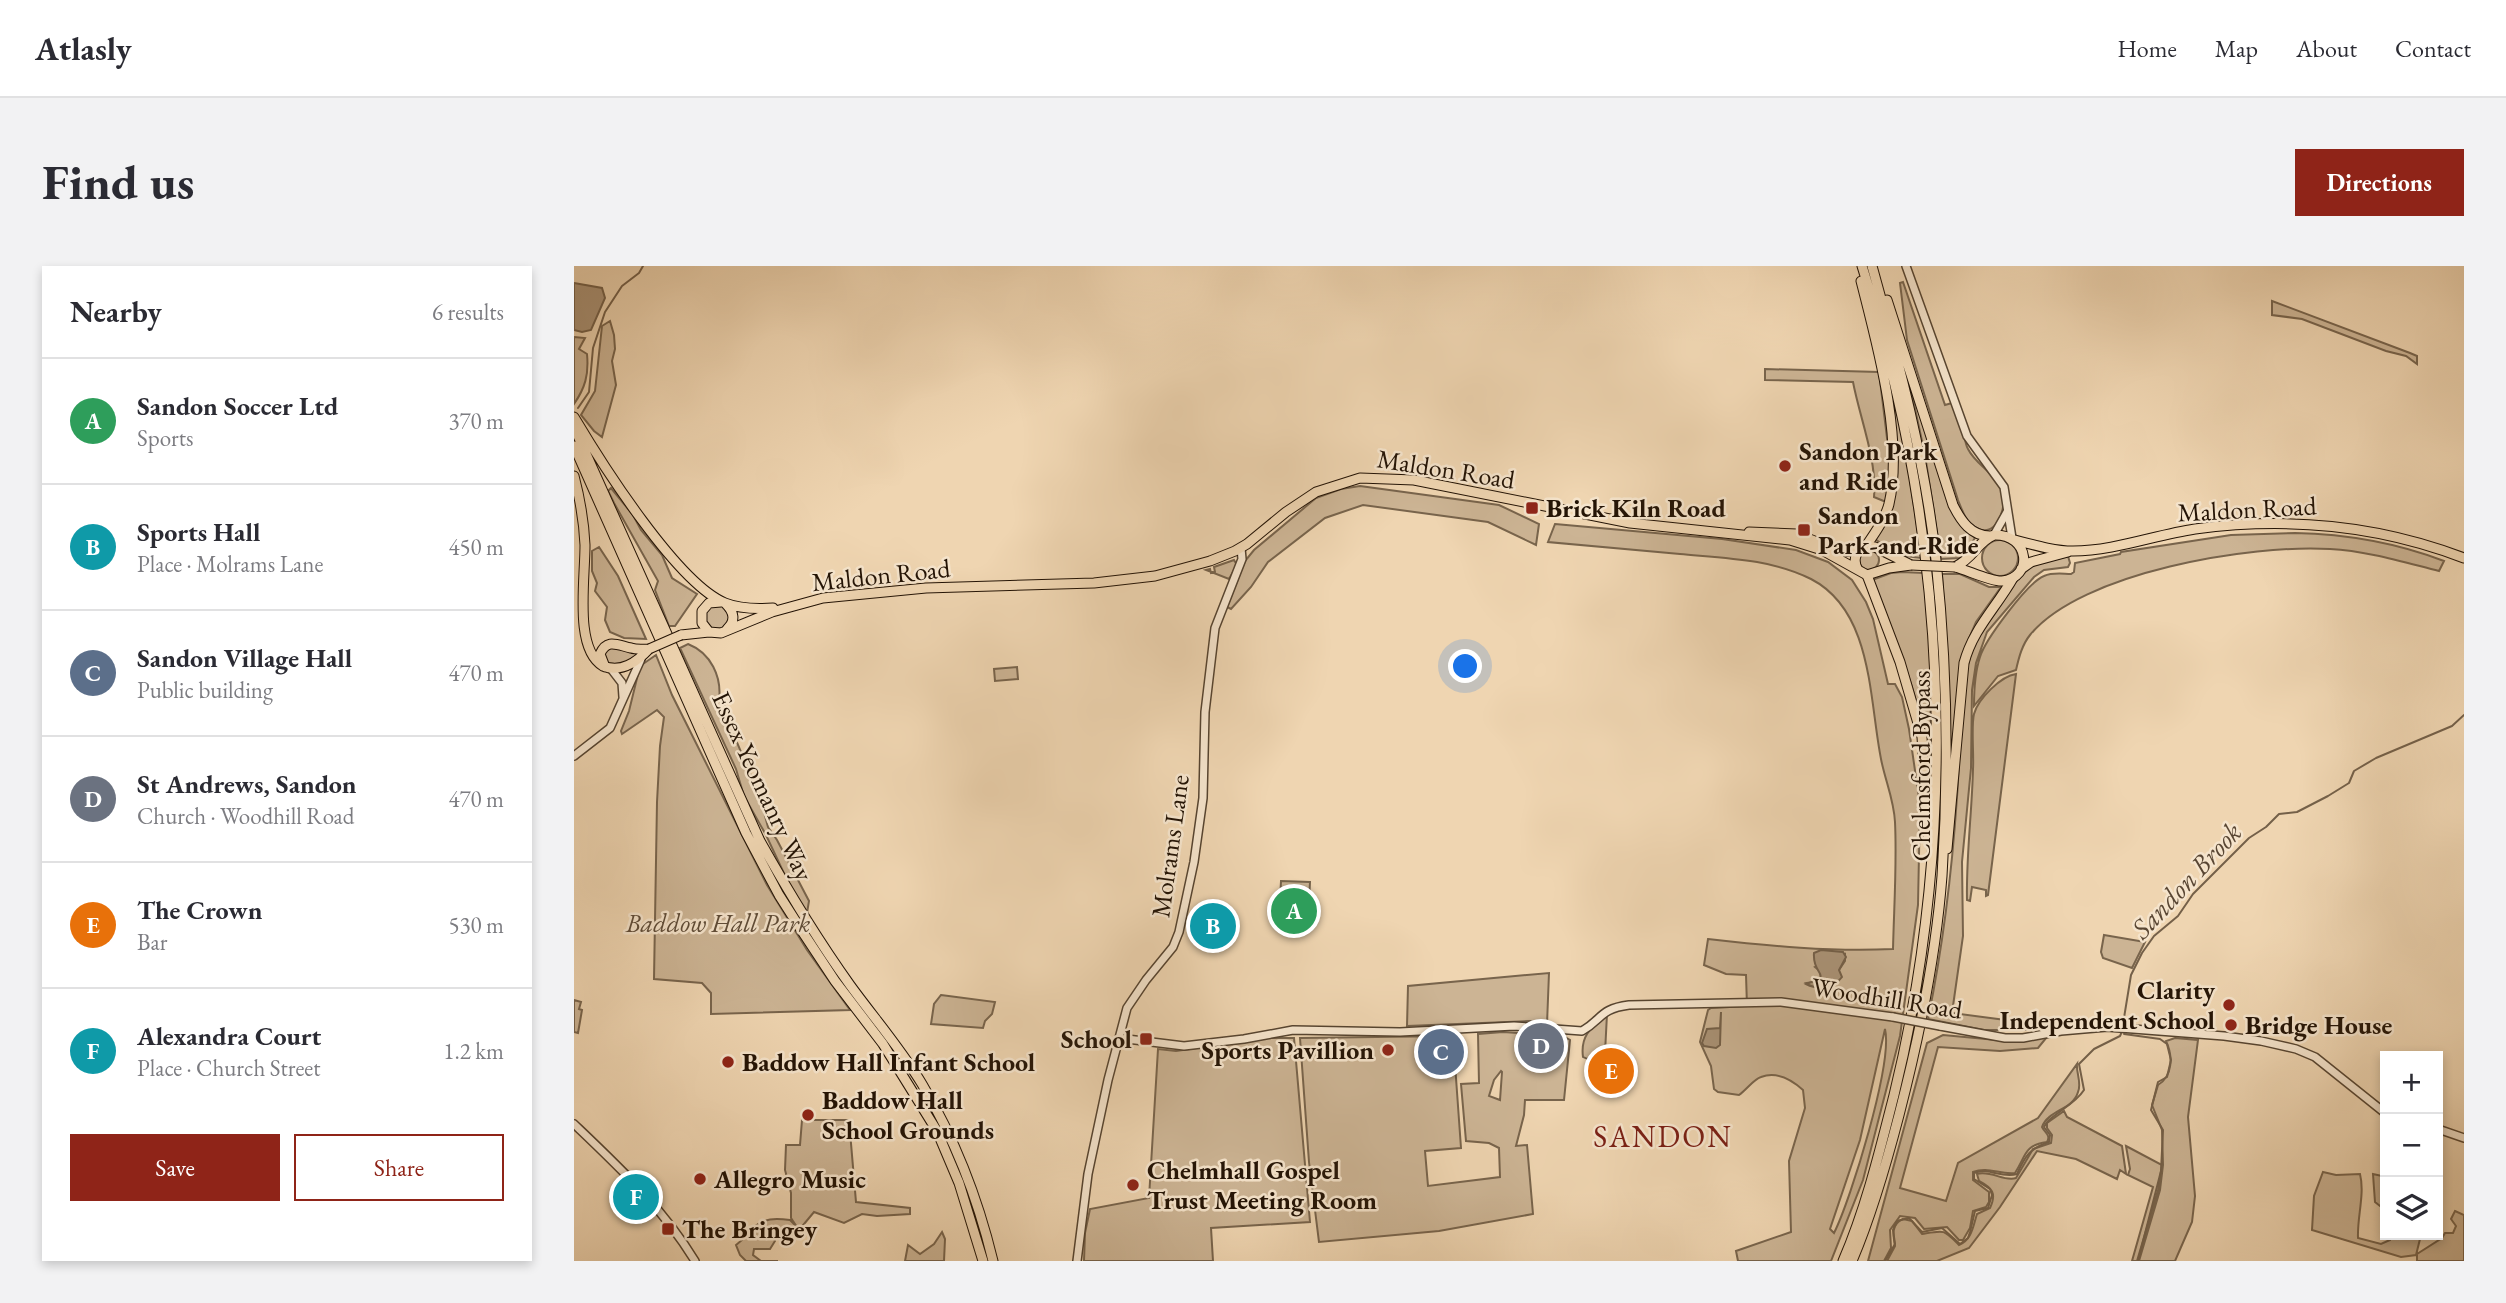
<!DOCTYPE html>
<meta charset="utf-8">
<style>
:root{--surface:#fff;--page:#f2f2f3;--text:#2b2b33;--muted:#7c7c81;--line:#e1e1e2;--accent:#8f2418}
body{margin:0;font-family:"EB Garamond",serif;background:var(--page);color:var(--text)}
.controls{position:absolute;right:21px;bottom:21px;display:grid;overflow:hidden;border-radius:0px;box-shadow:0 4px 10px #0003}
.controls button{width:63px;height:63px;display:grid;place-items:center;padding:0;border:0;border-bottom:2px solid var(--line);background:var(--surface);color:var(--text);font:35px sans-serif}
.you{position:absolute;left:892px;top:401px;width:24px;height:24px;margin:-18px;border:5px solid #fff;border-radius:50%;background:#1a73e8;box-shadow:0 0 0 10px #1a73e833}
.badge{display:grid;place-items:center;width:46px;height:46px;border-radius:50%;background:var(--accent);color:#fff;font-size:23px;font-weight:700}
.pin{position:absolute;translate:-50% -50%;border:4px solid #fff;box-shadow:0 2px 7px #0006}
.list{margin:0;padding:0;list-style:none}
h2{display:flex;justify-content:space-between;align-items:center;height:91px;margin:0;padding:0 28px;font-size:30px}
h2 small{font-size:23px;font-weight:400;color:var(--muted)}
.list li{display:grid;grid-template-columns:46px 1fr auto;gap:21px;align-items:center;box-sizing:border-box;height:126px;padding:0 28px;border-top:2px solid var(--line)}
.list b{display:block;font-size:26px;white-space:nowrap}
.list p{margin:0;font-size:23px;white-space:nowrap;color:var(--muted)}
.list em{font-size:23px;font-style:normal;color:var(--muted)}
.actions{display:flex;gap:14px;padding:21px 28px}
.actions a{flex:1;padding:16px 0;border:2px solid var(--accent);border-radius:0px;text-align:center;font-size:24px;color:var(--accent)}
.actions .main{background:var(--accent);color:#fff}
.icon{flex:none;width:38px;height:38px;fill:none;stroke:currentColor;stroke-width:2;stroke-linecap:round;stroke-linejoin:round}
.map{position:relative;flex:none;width:1890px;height:995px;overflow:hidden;border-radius:0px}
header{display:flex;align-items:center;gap:42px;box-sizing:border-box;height:98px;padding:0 35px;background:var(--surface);border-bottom:2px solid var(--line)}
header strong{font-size:33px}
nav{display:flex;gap:38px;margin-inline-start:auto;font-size:24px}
.intro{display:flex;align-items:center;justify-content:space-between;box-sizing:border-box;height:168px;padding:0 42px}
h1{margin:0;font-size:49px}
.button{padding:18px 32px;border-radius:0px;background:var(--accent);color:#fff;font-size:24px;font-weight:700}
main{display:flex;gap:42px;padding:0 42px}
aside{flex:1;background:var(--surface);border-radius:0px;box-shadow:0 4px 10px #0003}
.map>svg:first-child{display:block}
.green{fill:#ccb494;stroke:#78644c;stroke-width:2;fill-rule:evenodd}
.water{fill:#aa9377;stroke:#746049;stroke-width:2}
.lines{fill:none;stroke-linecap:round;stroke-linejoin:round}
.stream{stroke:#746049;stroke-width:2}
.tertiary-casing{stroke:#564430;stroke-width:10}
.primary-casing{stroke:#231305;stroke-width:11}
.trunk-casing{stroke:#231305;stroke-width:11}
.tertiary{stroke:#f5e4cc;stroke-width:7}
.primary{stroke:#efd5b1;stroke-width:9}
.trunk{stroke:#efd5b1;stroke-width:9}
.tertiary-bridge-casing{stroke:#564430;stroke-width:10;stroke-linecap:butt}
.primary-bridge-casing{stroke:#231305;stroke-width:11;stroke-linecap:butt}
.tertiary-bridge{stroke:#f5e4cc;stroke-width:7}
.primary-bridge{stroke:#efd5b1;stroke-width:9}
.poi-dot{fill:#8f2418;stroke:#f5e4cc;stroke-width:2.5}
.labels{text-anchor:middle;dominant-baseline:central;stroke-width:5;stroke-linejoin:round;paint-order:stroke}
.poi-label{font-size:26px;font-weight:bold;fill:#231305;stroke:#f5e4cc;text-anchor:start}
.street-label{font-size:26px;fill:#231305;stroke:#f5e4cc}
.park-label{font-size:26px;font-style:italic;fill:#5e4b37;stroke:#f5e4cc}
.water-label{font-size:28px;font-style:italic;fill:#594633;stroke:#f5e4cc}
.quarter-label{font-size:30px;letter-spacing:2px;fill:#7a1f14;stroke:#f5e4cc}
</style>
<header>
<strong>Atlasly</strong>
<nav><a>Home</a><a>Map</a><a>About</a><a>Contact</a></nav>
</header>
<div class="intro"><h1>Find us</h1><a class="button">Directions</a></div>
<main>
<aside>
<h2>Nearby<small>6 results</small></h2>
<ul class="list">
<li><span class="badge" style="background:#2e9e5b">A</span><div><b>Sandon Soccer Ltd</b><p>Sports</p></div><em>370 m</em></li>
<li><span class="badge" style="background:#0f9aa8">B</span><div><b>Sports Hall</b><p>Place · Molrams Lane</p></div><em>450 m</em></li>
<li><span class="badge" style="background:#5c6f8a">C</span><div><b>Sandon Village Hall</b><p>Public building</p></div><em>470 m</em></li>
<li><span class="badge" style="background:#6b7280">D</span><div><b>St Andrews, Sandon</b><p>Church · Woodhill Road</p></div><em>470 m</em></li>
<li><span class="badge" style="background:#e8710a">E</span><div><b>The Crown</b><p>Bar</p></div><em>530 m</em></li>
<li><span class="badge" style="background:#0f9aa8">F</span><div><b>Alexandra Court</b><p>Place · Church Street</p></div><em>1.2 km</em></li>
</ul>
<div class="actions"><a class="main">Save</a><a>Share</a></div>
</aside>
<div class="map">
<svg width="1890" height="995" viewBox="0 0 1890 995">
<rect width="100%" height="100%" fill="#efd5b1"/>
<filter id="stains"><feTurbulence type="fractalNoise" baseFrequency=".00286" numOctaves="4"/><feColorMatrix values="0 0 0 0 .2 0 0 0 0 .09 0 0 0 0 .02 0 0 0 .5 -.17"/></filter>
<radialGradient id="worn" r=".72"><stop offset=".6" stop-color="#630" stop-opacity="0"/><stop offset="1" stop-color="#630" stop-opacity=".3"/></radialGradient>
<path class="green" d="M 1329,16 L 1371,139 L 1378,137 C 1382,147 1386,157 1390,167 C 1391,172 1391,178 1394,183 C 1403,201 1425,208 1429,230 C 1432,245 1421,274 1401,261 C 1392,256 1388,244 1384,234 L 1333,74 L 1326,17 Z
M 1698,35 L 1836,87 L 1843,90 L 1843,98 L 1832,90 L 1812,85 L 1728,53 L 1698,49 Z
M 36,55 L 40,69 L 41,83 L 38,95 L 42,119 L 28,171 L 20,165 L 7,149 L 21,125 L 28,60 Z
M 0,71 L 11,72 L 5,83 L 13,88 C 15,109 11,122 0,138 Z
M 1191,103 L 1305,106 L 1316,197 L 1312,236 L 1300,231 C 1303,193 1286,153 1279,116 L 1191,114 Z
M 1335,115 L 1391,263 L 1401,272 L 1387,292 L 1367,293 L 1351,189 Z
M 1315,116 L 1317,116 L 1328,162 L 1348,292 C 1327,291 1317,285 1301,273 L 1318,237 Z
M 786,220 L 925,239 L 965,258 L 962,279 L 914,256 L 789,239 L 751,252 L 694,296 L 677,321 L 657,343 L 653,341 L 671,295 L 680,284 L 742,232 L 767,223 Z
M 37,222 L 59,249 L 67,264 L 88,289 L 98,312 L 123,328 L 101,360 L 95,360 L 81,324 L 84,315 L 40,237 L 34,225 Z
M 981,258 L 1148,273 L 1222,284 L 1254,296 L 1278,314 L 1292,336 L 1299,353 L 1314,418 L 1321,418 L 1328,431 L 1335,463 L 1346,539 L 1344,639 L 1326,770 L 1289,914 L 1257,995 L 1164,995 L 1162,985 L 1217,966 L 1215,895 L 1231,842 L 1229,824 C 1218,814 1203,805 1187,811 C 1180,813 1172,824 1165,829 L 1144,826 L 1140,823 L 1137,800 L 1126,776 L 1134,744 L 1137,742 L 1173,740 L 1172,709 L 1152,708 L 1130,699 L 1134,673 C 1195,680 1257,686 1319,683 C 1320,641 1323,598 1321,556 C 1320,534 1311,514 1307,493 C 1295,433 1299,345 1237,313 C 1198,293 1149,292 1106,288 C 1062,284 1018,280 974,276 ZM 1271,688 L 1271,695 L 1265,704 L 1264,717 L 1246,723 L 1233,717 L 1245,715 L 1247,711 L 1246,705 L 1241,701 ZM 1311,763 C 1319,797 1277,933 1260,967 L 1256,963 L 1286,874 Z
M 1721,267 C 1771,268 1823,277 1870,295 L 1865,305 C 1829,296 1793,285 1756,283 C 1678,278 1507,306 1456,369 C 1448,379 1445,391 1442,404 L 1424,410 L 1400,440 C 1400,423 1401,406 1406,391 C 1411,374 1454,316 1470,310 C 1479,306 1489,308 1497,308 L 1500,306 L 1501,297 L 1546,288 L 1547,286 L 1657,269 Z
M1408 292a18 18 0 1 1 36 0a18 18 0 1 1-36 0Z
M 25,281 L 44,310 L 72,373 L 50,372 L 36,366 L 31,354 L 33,341 L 21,325 L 23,317 L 18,305 L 18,285 Z
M1285 294a10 10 0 1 1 20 0a10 10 0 1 1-20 0Z
M 1494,290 L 1496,297 L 1494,301 L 1470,304 L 1460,311 L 1413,366 L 1402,397 L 1398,424 L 1397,502 L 1388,596 L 1389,670 L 1378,747 L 1447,756 L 1459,761 L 1456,764 L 1410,764 L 1354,753 C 1369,680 1378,605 1383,531 C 1387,484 1383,426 1399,382 C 1407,361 1442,307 1463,298 C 1472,293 1484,292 1494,290 Z
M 660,294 L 663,299 L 655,313 L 632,304 L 636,303 L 637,307 L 641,306 L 640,301 Z
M 1328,306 L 1350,307 L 1356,388 L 1357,504 L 1354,504 C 1350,437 1322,376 1298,314 L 1317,307 Z
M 1368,308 L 1386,308 L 1415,321 L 1427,321 L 1402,356 L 1394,375 L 1378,509 L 1374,509 L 1374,412 Z
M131 351a12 12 0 1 1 24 0a12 12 0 1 1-24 0Z
M 114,378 C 137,387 148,411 145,434 C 155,444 162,453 159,467 L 186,531 L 194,561 L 203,574 L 235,635 L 233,647 L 222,633 L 192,569 L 170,530 L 162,503 L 106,382 Z
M 36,380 L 61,387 L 65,388 L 48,399 L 33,397 L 30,388 Z
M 82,389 L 98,429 L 193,619 L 233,684 L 276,744 L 137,748 L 137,727 L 128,717 L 80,713 L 83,536 L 86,480 L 90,451 L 83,444 L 48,468 L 47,465 L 55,445 L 66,400 Z
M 443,401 L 444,413 L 421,415 L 420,403 Z
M 1442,408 L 1414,629 L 1412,630 L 1412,624 L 1398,621 L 1396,635 L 1393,634 C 1392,590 1398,546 1399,503 C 1400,489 1397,460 1400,448 C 1404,433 1427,410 1442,408 Z
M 707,615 L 736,616 L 734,656 L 705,654 Z
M 1530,669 L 1571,676 L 1558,702 L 1529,692 L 1527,686 Z
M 975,707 L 973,758 L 957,755 L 833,760 L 834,720 Z
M 367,729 L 421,736 L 418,748 L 411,755 L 409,762 L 357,758 L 360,738 Z
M 0,734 L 7,736 L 5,743 L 8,744 L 4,767 L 0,766 Z
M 1033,748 L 1031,787 L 1029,791 C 1023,793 1015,795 1009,791 C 1006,769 1018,761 1033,748 Z
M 929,766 L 989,770 L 996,774 L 990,834 L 951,834 L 950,849 L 942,880 L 953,879 L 959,948 L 865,965 L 745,976 L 735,896 L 726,772 L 879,770 L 887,882 L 851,885 L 854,920 L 926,911 L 925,882 L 915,877 L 892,875 L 887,818 L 905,817 L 904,768 ZM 927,805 L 928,806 L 926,834 L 915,830 L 920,814 Z
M 1369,769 L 1444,776 L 1473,771 L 1464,782 L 1426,785 L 1364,781 L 1326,922 L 1372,935 L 1384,897 L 1464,852 L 1503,798 C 1502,807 1508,817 1504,826 C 1499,844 1474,844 1468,861 C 1471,867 1477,869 1473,876 C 1450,879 1452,890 1441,907 C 1426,909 1414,900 1399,906 L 1399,914 L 1415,926 L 1415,936 L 1412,941 L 1399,945 L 1396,962 L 1389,974 L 1385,974 L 1373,961 L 1350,963 L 1341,952 L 1326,950 L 1316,964 L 1317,982 L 1310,995 L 1294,995 L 1353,777 Z
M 693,772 L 720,772 L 736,956 L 637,962 L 639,995 L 510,995 L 511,967 L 516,943 L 575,932 L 584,783 L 602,785 Z
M 1601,772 L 1624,774 L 1614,851 L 1621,930 L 1618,956 L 1601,995 L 1565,995 L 1586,924 L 1589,899 L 1588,864 L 1578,839 L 1584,819 C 1599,810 1599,790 1592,775 Z
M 1490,845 L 1493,851 L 1548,880 L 1552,908 L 1546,904 L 1543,913 L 1502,893 L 1463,885 L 1426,941 L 1395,982 L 1363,995 L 1313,995 L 1321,980 C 1319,969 1317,958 1329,953 L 1338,955 L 1348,968 C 1371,964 1369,963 1385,979 C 1398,974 1399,960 1403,948 L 1416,942 C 1423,927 1418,922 1405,915 L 1403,908 C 1417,904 1430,916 1442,912 L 1459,883 L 1477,877 L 1478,869 L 1473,862 L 1473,857 Z
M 228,854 L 275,854 L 282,936 L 336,942 L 336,948 L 303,950 L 288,948 L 270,957 L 240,946 L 225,964 L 224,968 L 217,974 L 209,964 L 204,963 L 208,969 L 202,969 L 196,965 L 201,975 L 196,983 L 180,983 L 179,989 L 187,995 L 204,995 L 172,995 L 166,989 L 162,979 L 175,968 L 180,969 L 179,962 C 190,952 201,952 216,954 L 223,961 L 217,952 L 217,927 L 211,904 L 212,879 L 226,879 Z
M 1552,880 L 1588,899 L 1584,924 L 1563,995 L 1558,995 L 1579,921 L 1554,909 L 1556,903 Z
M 1810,893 L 1811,894 L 1811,944 L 1801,936 L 1799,908 L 1808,910 Z
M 1749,906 L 1762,909 L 1786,908 C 1791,928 1783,951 1784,972 L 1807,978 L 1816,974 L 1817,969 L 1847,969 L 1842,989 L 1827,991 L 1738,964 L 1740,930 Z
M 1881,945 L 1890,949 L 1890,995 L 1843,995 L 1843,988 L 1868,972 L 1871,967 L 1879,967 L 1882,960 L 1877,953 Z
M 368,966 L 371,973 L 370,995 L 331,995 L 334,979 L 346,988 L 360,978 Z"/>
<path class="water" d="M 0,17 L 28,22 L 31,32 L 17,64 L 8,66 L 0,64 Z
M 1247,684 L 1269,686 L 1272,691 L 1265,704 L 1268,711 C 1259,723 1244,724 1232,718 C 1261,708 1238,711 1240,687 Z
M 1147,746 L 1146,779 L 1142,782 L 1130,780 L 1128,777 L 1133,763 L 1146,762 Z"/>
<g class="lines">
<path class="stream" d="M 4,142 L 15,126 L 19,82 L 31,46 L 48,20 L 65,7 L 69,0
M 1549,758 L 1557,709 L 1568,687 L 1580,670 L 1604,650 L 1619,628 L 1675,572 L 1692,561 L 1705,548 L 1723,546 L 1754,530 L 1775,517 L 1780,505 L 1802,492 L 1878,460 L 1890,449
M 1550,768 L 1586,773 L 1593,778 L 1597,794 L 1593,811 L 1584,816 L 1577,844 L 1589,864 L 1587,905 L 1564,995
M 1311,995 L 1321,978 L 1319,964 L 1323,955 L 1335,952 L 1348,966 L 1368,962 L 1386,978 L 1394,972 L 1396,966 L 1401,945 L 1414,942 L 1418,929 L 1416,923 L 1400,913 L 1400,907 C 1415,901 1428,913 1443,908 C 1451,890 1456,882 1475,876 L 1476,869 L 1470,861 C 1475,849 1500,840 1510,824 L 1505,798 L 1520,783 L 1546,770 L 1549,763"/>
<g class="tertiary-casing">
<path id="tertiary" d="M 1332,0 L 1393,170 L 1430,221 L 1438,272
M 1420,269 L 1433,246
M 38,404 L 48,417 L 49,431
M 0,490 L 36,462 L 67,393
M 1366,760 L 1431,772 L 1449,772 L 1487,765 L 1533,761 L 1650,770 L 1687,775 L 1722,783 L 1741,791 L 1811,847
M 545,772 L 610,780 L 670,773 L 719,764 L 826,766 L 940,760 L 1008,765 C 1029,753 1025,743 1055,739 L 1207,736 L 1319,751
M 0,858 C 44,900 89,942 121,995
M 1864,863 L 1890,872
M 503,995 L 514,908 L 534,814 L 553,742 L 572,714 L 599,681 L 605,666 L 620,596 L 629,532 L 631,446 L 641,362 L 668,293 L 667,282"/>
</g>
<g class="primary-casing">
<path id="primary" d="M 0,151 C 28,198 103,317 151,337 C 166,343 184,343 199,342
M 0,161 L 186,575 C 214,625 243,673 276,719 C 300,752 327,783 348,818 C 381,873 404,933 419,995
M 0,180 L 172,567 L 205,629 L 226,662 L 261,715 L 309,778 L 363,865 L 385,917 L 409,995
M 0,210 C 6,233 10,256 11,279 C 11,316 0,383 29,400 C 47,407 62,397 75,383
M 1175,266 L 1223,268 L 1268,286 L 1285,284
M 1420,269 C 1456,268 1460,312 1428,315 C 1418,316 1393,304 1381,301 C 1401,291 1403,276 1420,269 Z
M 1441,274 C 1460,279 1480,285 1499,285 C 1540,285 1581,269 1621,263 C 1712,251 1804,259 1890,292
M 1447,303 L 1457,296 L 1494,286
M 1284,304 C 1278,294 1282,284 1292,280 L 1301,281 L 1335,298
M 152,338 C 160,346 162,355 153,363
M 135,366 L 128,357 L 128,345 L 135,337 L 147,336
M 107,369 L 135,366 L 147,367 L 198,346 L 249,332 L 352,322 L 520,317 L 581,310 L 636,295 L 661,285 L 673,278 L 712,246 L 742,226 L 786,212 L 840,214 L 1056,257 L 1216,274 L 1248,284 L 1293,309 L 1315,302 L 1337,299
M 31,401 L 26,388 C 33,372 43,379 57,382 C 63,384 69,383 75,383"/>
</g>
<g class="trunk-casing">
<path id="trunk" d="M 1287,15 C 1303,78 1330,174 1315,238 C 1311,253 1301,267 1292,280
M 1313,34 L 1379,239 C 1387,255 1397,270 1416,270
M 1293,309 L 1326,396 L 1348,471 L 1354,569
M 1373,583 L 1390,397 C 1399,363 1422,342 1439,312
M 1269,995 C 1292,942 1306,884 1320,829 C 1387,556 1373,267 1288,0
M 1278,995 C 1298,948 1312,899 1325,849 C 1345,772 1362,690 1368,610 C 1375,506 1373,398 1362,294 C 1351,194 1325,97 1298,0"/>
</g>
<use href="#tertiary" class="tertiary"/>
<use href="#primary" class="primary"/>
<use href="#trunk" class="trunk"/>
<g class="tertiary-bridge-casing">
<path id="tertiary-bridge" d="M 1319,751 L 1366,760"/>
</g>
<g class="primary-bridge-casing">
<path id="primary-bridge" d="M 1337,299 L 1381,301
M 75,383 L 107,369"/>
</g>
<use href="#tertiary-bridge" class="tertiary-bridge"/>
<use href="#primary-bridge" class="primary-bridge"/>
</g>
<g class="poi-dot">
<circle cx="1211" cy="200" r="7"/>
<rect x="951" y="235" width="14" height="14" rx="3.5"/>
<rect x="1223" y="257" width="14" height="14" rx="3.5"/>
<circle cx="1655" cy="739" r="7"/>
<circle cx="1657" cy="759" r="7"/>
<rect x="565" y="766" width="14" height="14" rx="3.5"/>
<circle cx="814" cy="784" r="7"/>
<circle cx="154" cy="796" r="7"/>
<circle cx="234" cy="849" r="7"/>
<circle cx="126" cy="913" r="7"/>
<circle cx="559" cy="919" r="7"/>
<rect x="87" y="956" width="14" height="14" rx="3.5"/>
</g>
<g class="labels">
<g class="poi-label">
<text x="1225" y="185">Sandon Park<tspan x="1225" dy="30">and Ride</tspan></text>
<text x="972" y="242">Brick Kiln Road</text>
<text x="1244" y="249">Sandon<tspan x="1244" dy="30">Park-and-Ride</tspan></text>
<text x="1641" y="724" text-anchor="end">Clarity<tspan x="1641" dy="30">Independent School</tspan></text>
<text x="1671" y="759">Bridge House</text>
<text x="558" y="773" text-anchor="end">School</text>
<text x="800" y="784" text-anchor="end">Sports Pavillion</text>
<text x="168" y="796">Baddow Hall Infant School</text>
<text x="248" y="834">Baddow Hall<tspan x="248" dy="30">School Grounds</tspan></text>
<text x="573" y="904">Chelmhall Gospel<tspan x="573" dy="30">Trust Meeting Room</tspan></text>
<text x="140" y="913">Allegro Music</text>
<text x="108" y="963">The Bringey</text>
</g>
<g class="street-label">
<text transform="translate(872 203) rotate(9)">Maldon Road</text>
<text transform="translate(1673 243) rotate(-3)">Maldon Road</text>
<text transform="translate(307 309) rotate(-6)">Maldon Road</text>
<text transform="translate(1347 500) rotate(-90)">Chelmsford Bypass</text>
<text transform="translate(189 520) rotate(65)">Essex Yeomanry Way</text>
<text transform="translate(596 580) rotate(-82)">Molrams Lane</text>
<text transform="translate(1313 732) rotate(9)">Woodhill Road</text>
</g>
<g class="park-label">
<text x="144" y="657">Baddow Hall Park</text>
</g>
<g class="water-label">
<text transform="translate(1612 614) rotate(-47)">Sandon Brook</text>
</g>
<g class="quarter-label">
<text x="1089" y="870">SANDON</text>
</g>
</g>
<rect width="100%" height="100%" filter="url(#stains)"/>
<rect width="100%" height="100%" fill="url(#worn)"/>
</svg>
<div class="controls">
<button>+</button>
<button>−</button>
<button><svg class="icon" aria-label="layers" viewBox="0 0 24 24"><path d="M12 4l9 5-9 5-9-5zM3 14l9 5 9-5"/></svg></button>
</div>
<div class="you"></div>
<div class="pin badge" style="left:720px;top:645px;background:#2e9e5b">A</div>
<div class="pin badge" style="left:639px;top:660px;background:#0f9aa8">B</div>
<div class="pin badge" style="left:867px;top:786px;background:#5c6f8a">C</div>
<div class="pin badge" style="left:967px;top:780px;background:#6b7280">D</div>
<div class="pin badge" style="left:1037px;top:805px;background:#e8710a">E</div>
<div class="pin badge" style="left:62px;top:931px;background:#0f9aa8">F</div>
</div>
</main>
